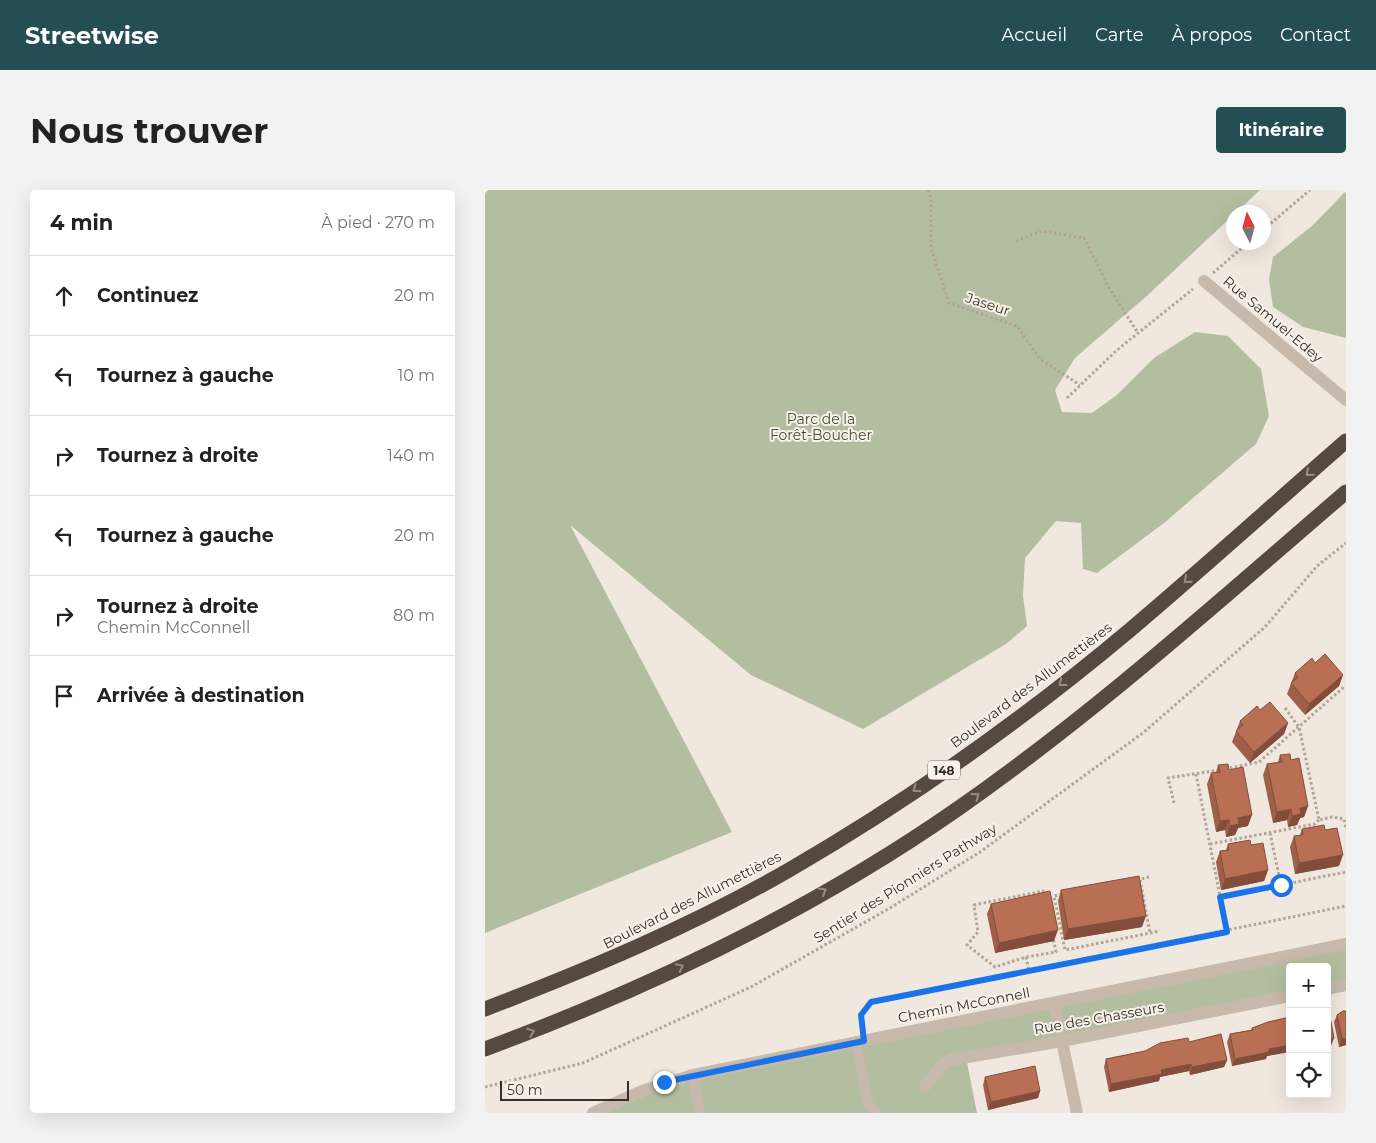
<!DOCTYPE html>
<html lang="fr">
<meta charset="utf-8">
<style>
:root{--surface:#fff;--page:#f2f2f2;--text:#222;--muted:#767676;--line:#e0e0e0;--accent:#244e53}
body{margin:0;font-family:Montserrat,sans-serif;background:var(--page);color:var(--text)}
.controls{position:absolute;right:15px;bottom:15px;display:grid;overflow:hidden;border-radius:5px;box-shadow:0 5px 20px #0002}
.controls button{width:45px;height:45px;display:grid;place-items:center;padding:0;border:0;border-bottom:1px solid var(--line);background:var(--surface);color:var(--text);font:25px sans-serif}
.compass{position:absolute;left:741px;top:15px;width:45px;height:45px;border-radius:50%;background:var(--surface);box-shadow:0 5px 20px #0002;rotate:354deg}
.scale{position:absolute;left:15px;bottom:12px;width:129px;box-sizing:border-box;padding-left:5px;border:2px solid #362e2a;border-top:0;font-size:14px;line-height:18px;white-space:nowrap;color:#362e2a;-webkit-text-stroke:4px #f8f2eb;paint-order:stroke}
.stop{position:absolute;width:15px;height:15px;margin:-11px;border:4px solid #1a73e8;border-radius:50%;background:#fff}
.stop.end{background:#1a73e8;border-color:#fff;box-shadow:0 1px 5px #0008}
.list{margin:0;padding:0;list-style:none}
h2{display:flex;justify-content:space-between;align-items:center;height:65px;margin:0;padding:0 20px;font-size:21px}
h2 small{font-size:16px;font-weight:400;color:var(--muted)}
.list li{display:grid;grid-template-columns:32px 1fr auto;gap:15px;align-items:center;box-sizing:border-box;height:80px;padding:0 20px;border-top:1px solid var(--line)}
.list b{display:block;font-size:19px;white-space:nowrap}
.list p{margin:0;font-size:16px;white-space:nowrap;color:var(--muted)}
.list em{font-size:16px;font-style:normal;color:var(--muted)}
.icon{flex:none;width:28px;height:28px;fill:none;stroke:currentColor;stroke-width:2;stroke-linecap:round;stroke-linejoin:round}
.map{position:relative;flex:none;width:861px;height:923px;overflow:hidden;border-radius:5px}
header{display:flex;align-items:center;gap:30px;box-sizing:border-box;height:70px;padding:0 25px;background:var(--accent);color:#fff}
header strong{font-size:24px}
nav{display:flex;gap:28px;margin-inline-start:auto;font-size:18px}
.intro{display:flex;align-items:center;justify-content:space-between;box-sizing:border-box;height:120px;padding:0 30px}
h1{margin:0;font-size:35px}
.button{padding:12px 22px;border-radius:5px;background:var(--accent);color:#fff;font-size:18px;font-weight:700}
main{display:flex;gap:30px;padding:0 30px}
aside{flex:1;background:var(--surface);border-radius:5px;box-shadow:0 5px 20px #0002}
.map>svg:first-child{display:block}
.green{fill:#b3bea0}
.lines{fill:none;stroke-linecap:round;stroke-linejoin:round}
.path{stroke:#b3a396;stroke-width:3;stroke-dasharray:2.5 2.5;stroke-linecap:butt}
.lane{stroke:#c7b9ac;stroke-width:10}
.street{stroke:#c7b9ac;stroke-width:12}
.highway{stroke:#564942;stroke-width:15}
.wall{fill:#9f5f48}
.shaded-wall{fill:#824e3b}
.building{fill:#b96f54;stroke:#824e3b}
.oneway{stroke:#978d86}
.route{stroke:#1a73e8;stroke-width:6}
.labels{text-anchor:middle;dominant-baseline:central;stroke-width:4;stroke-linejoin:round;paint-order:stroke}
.shield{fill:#f8f2eb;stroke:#706964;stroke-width:1}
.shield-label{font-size:12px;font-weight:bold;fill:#362e2a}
.street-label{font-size:14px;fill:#362e2a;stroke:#f8f2eb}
.park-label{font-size:14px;fill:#445130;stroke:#f8f2eb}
</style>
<header>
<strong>Streetwise</strong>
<nav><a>Accueil</a><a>Carte</a><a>À propos</a><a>Contact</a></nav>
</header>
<div class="intro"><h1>Nous trouver</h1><a class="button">Itinéraire</a></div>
<main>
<aside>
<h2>4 min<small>À pied · 270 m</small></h2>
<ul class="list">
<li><svg class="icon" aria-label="ahead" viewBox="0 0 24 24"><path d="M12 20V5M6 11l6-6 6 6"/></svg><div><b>Continuez</b></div><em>20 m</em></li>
<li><svg class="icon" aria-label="left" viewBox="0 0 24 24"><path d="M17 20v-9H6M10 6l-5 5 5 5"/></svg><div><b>Tournez à gauche</b></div><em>10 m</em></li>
<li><svg class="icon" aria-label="right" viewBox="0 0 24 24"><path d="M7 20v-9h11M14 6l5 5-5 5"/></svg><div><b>Tournez à droite</b></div><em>140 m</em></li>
<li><svg class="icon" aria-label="left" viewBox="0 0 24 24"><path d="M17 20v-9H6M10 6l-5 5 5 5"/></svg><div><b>Tournez à gauche</b></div><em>20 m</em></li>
<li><svg class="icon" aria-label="right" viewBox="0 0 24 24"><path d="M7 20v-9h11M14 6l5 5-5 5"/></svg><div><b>Tournez à droite</b><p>Chemin McConnell</p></div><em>80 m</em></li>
<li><svg class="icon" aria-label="arrive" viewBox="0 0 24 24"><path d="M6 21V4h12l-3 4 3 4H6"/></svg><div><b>Arrivée à destination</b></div></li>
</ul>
</aside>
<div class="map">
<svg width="861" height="923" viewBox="0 0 861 923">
<rect width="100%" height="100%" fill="#f0e8df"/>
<path class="green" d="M 0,0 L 775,0 L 664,104 L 590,168 L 570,200 L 577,222 L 607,223 L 632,205 L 669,168 L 710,142 L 743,146 L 776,179 L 784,226 L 771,254 L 679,333 L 612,383 L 598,379 L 596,333 L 571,331 L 540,368 L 538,406 L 542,436 L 521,454 L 378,539 L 266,485 L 85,335 L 247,642 L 0,743 Z
M 861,1 L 861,148 L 818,137 L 788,117 L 784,89 L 788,67 L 827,36 Z
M 861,754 L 861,795 L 842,799 L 842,777 L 805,777 L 805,806 L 481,867 L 492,923 L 108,923 L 157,901 Z"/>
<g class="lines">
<path class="path" d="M 443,0 L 446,8 L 446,58 L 464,113 L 532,136 L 555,169 L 595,195
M 778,40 L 825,0
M 531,51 L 557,41 L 599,48 L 623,96 L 653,143
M 728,83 L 764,52
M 582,208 L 632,160 L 708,99
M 800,518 L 814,537 L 834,630 L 847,627 L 859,629 L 861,639
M 740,579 L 774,572 L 860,496
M 711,584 L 742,742
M 689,613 L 683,588 L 734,580
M 785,643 L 796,695
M 725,654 L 830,634 L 834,630
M 652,690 L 664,687
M 655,690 L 665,743
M 558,701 L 571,762 L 541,767 L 510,777 L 482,755 L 493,742 L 489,715 Z
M 577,704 L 569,706 L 580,760 L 675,741
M 735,707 L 861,682
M 541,767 L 544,781
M 378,838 L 376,825 L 386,812 L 861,716
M 0,897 L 98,873 L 266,797 L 405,718 L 495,662 L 659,542 L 780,437 L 832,376 L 861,353"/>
<path class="lane" d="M 371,852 L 383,914 L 392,923
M 208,885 L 215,923"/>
<path class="street" d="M 719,91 L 861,210
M 842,799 L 861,795
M 569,813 L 592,923
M 440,896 L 458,874 L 465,870 L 577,851 L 805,806
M 108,923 L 157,901 L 208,885 L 861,754"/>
<path class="highway" d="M 0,819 C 104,779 207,736 304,680 C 423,611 539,529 645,440 C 718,378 789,314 861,251
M 0,859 C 164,798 327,720 471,620 C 609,524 734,411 861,302"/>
</g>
<path class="wall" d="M 830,473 L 858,485 L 854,496 L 820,525 L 802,504 L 810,483 Z
M 775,520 L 803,533 L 799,544 L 765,573 L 747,552 L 755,531 Z
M 795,565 L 806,570 L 823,616 L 819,627 L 815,628 L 812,635 L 803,637 L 802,630 L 788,633 L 778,585 L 782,574 L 793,572 Z
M 733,575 L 744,580 L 763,636 L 753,638 L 750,645 L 741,647 L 740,640 L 731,642 L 722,594 L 726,583 L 731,583 Z
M 817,639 L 840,640 L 854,676 L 810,684 L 805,657 L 809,646 L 815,645 Z
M 743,654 L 766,655 L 783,680 L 779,691 L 736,700 L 731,672 L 735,661 L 741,660 Z
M 576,700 L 657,737 L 579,750 L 573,711 Z
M 506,714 L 569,751 L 510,763 L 502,724 Z
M 861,821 L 861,855 L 854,857 L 849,832 L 852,825 Z
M 767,838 L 796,863 L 782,866 L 781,869 L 747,876 L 742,852 L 745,844 L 766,840 Z
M 704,852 L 742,870 L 739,877 L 705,885 L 704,881 L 675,887 L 674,891 L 624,902 L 619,877 L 621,869 Z
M 500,887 L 555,901 L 553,908 L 503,920 L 498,895 Z"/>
<path class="shaded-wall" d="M 858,485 L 854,496 L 820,525 L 824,514 Z
M 803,533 L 799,544 L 765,573 L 769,562 Z
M 823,616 L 819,627 L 815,628 L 812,635 L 803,637 L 807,626 L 815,618 Z
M 806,619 L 802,630 L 788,633 L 792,622 Z
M 767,625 L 763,636 L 753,638 L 750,645 L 741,647 L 745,636 L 753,628 Z
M 744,630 L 740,640 L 731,642 L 735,631 Z
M 858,665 L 854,676 L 810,684 L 814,673 Z
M 783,680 L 779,691 L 736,700 L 740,689 Z
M 661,726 L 657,737 L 579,750 L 583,739 Z
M 573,740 L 569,751 L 510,763 L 514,753 Z
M 849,848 L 846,856 L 842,856 L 842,849 Z
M 857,849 L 861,849 L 861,855 L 854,857 Z
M 805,855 L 805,862 L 782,866 L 781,869 L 747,876 L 750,869 L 784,859 Z
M 742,870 L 739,877 L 705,885 L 707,877 Z
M 706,874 L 704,881 L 675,887 L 674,891 L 624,902 L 626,894 L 676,880 Z
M 555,901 L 553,908 L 503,920 L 506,912 Z"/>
<path class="building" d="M 840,464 L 858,485 L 824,514 L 806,493 L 813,487 L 810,483 L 827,468 L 830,473 Z
M 785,512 L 803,533 L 769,562 L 751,541 L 758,535 L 755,531 L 772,516 L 775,520 Z
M 805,564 L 806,570 L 814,568 L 823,616 L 815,618 L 816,624 L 807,626 L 806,619 L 792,622 L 782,574 L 797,572 L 795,565 Z
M 743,574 L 744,580 L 758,577 L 767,625 L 753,628 L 754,634 L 745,636 L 744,630 L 735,631 L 726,583 L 735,582 L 733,575 Z
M 839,635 L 840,640 L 852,638 L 858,665 L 814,673 L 809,646 L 818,645 L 817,639 Z
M 765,650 L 766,655 L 778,653 L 783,680 L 740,689 L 735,661 L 744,660 L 743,654 Z
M 654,686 L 661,726 L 583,739 L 576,700 Z
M 565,701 L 573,740 L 514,753 L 506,714 Z
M 858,821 L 861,821 L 861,849 L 857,849 L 852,825 Z
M 842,822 L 844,822 L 849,848 L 842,849 Z
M 805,827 L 805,855 L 784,859 L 784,862 L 750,869 L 745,844 L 768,840 L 767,838 L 783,832 Z
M 736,844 L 742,870 L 707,877 L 706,874 L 676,880 L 677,884 L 626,894 L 621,869 L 660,861 L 675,853 L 703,848 L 704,852 Z
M 550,876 L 555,901 L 506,912 L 500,887 Z"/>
<defs><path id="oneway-chevron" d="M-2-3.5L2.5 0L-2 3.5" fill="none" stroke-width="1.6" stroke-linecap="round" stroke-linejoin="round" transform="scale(1.25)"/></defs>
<g class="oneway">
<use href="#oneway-chevron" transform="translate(824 283) rotate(139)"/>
<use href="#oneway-chevron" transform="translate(702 390) rotate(139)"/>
<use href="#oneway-chevron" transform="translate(577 493) rotate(142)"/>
<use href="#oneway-chevron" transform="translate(431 599) rotate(146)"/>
<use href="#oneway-chevron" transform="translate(491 606) rotate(-36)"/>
<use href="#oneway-chevron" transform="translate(338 701) rotate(-30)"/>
<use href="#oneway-chevron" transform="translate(195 777) rotate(-26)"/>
<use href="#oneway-chevron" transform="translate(46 842) rotate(-21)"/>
</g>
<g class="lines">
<path class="route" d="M 179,892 L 379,851 L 376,825 L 386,812 L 742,742 L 735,707 L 796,695"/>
</g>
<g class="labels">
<rect class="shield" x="443" y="570.5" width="32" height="19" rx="4"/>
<g class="shield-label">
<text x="459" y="580">148</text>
</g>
<g class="street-label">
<text transform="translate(503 114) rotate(18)">Jaseur</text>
<text transform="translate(788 129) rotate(40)">Rue Samuel-Edey</text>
<text transform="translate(546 495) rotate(-37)">Boulevard des Allumettières</text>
<text transform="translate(420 693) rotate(-32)">Sentier des Pionniers Pathway</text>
<text transform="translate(207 710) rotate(-27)">Boulevard des Allumettières</text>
<text transform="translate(479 815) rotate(-11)">Chemin McConnell</text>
<text transform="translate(614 828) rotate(-10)">Rue des Chasseurs</text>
</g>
<g class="park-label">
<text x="336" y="229">Parc de la<tspan x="336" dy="16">Forêt-Boucher</tspan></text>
</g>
</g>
</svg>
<div class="controls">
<button>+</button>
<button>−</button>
<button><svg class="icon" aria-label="locate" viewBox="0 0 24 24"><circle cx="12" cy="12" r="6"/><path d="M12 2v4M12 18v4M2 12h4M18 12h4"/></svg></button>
</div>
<svg class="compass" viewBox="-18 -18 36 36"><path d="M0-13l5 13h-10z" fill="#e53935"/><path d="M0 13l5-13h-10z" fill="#767676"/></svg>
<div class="scale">50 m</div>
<div class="stop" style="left:796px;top:695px"></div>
<div class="stop end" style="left:179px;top:892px"></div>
</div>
</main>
